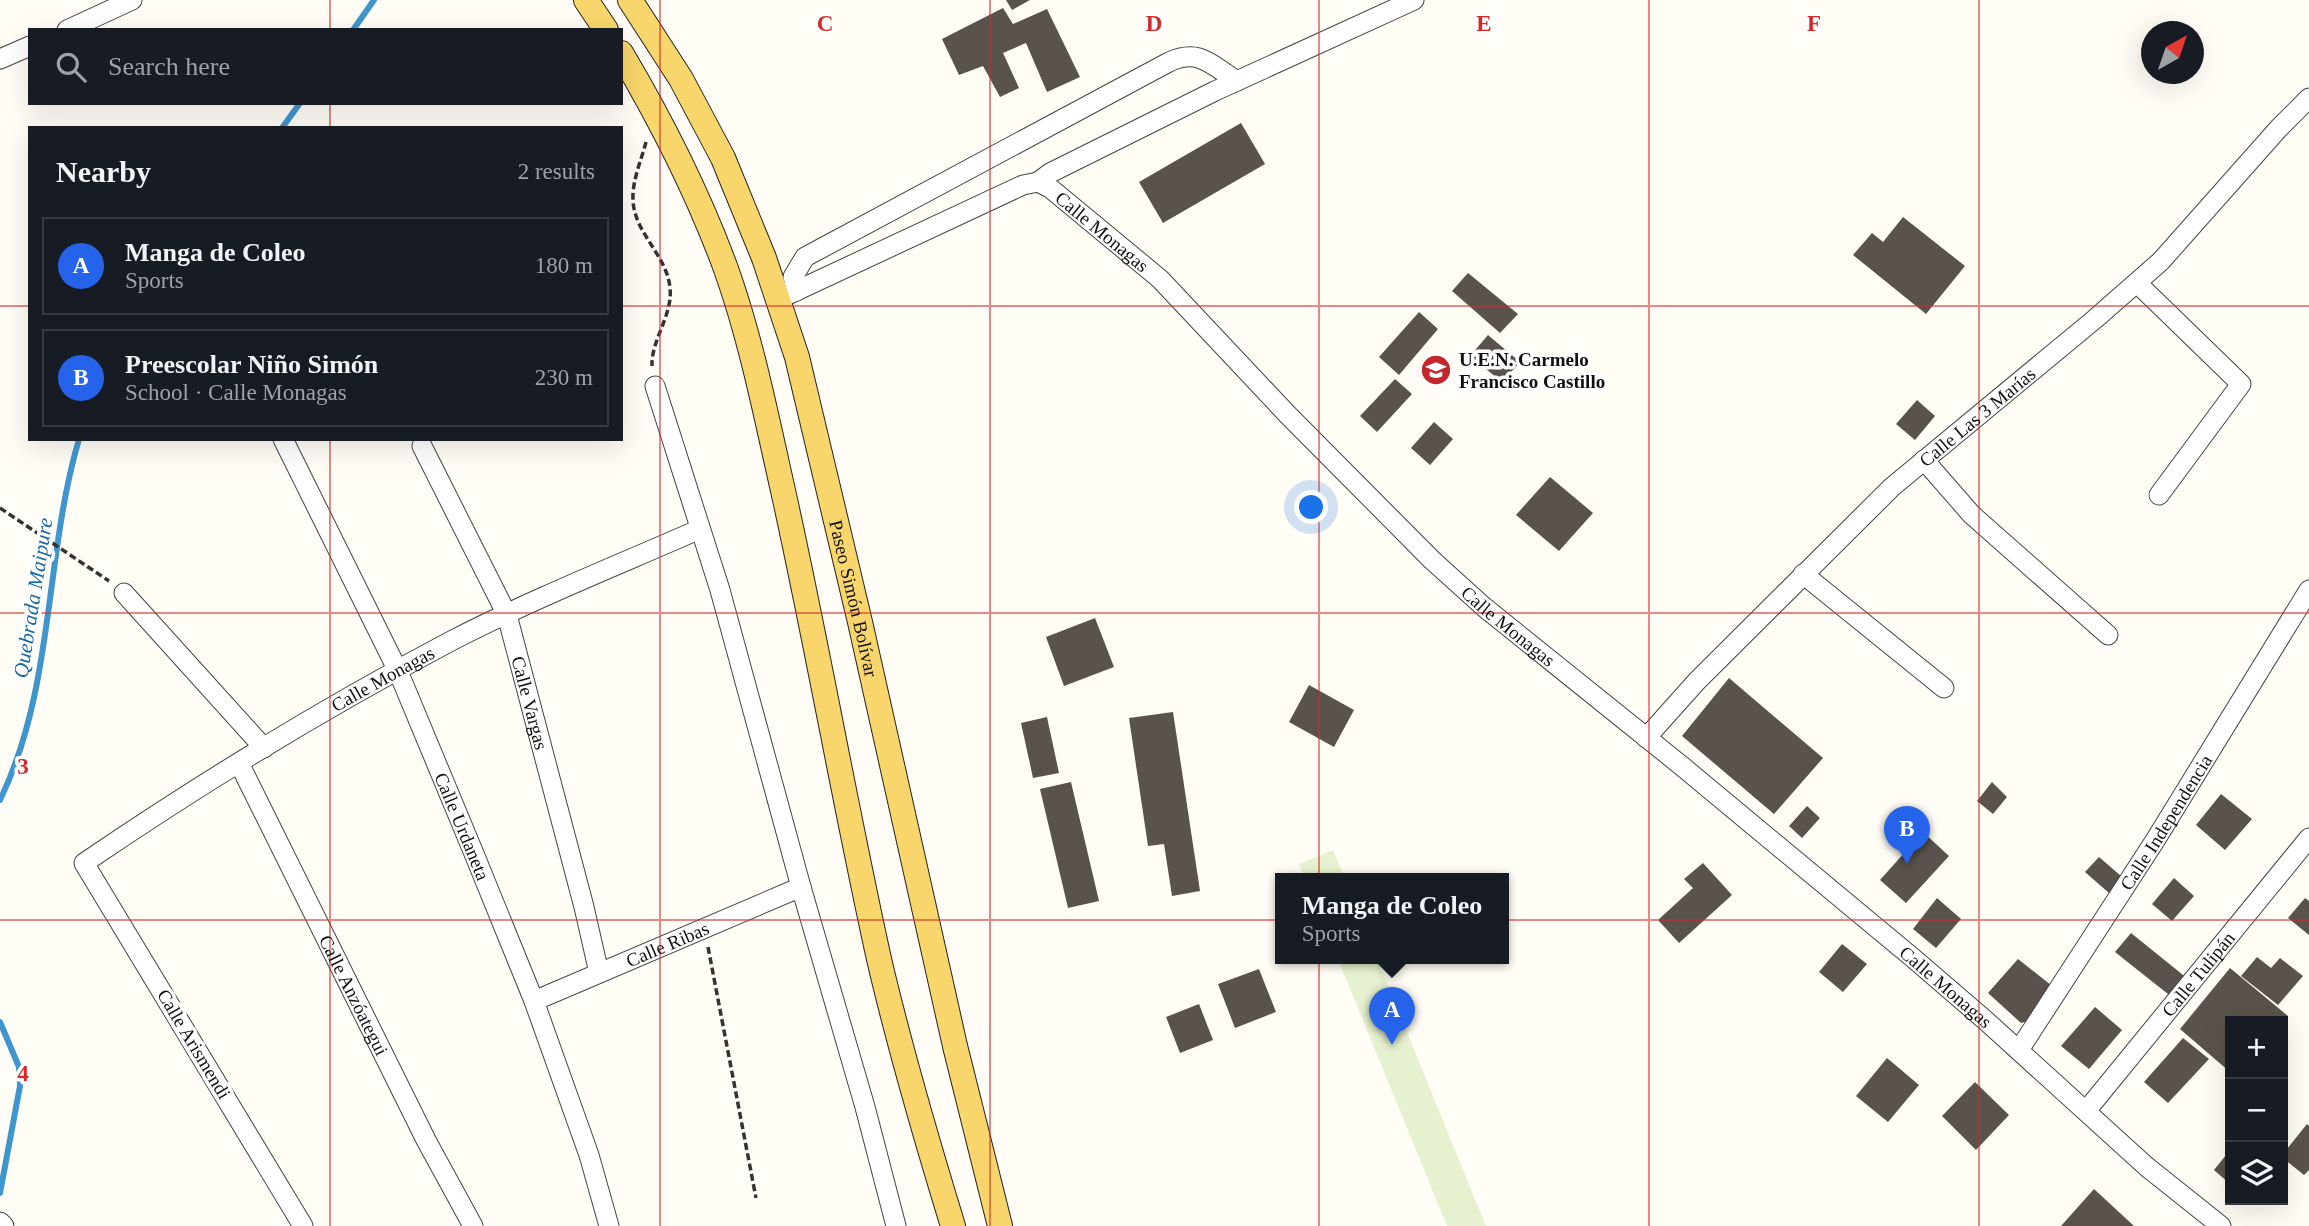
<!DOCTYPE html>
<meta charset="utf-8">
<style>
:root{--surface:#171b24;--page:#242831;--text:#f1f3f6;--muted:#9ea1a6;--line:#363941;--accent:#2563eb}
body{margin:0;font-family:"Times New Roman",serif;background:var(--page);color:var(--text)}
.controls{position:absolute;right:21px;bottom:21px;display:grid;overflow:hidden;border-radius:0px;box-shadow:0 7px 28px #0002}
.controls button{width:63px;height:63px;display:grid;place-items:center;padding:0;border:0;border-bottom:2px solid var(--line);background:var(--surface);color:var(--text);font:35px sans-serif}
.compass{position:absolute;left:2141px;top:21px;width:63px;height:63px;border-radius:50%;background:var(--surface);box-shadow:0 7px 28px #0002;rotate:40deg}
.you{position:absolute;left:1312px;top:508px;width:24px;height:24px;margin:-18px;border:5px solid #fff;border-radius:50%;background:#1a73e8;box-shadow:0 0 0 10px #1a73e833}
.badge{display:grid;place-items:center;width:46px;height:46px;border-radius:50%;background:var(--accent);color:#fff;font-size:23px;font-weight:700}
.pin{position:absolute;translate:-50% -58px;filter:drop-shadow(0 2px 4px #0008)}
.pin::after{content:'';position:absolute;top:37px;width:24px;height:21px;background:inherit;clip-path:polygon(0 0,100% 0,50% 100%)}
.popup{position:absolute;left:1275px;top:873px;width:234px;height:91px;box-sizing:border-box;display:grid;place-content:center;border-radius:0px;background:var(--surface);filter:drop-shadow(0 2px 5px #0005);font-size:23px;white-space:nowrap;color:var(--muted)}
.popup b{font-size:26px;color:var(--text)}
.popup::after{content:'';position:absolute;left:50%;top:100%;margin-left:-14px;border:14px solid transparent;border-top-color:var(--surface)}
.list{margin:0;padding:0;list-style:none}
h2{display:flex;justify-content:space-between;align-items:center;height:91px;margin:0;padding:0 28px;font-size:30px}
h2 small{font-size:23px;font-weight:400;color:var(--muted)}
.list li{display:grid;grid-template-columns:46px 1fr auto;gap:21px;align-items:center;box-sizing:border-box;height:98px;margin:0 14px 14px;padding:0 14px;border:2px solid var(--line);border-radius:0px}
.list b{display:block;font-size:26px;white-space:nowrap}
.list p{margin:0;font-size:23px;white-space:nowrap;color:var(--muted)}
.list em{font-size:23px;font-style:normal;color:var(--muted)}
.icon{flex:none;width:38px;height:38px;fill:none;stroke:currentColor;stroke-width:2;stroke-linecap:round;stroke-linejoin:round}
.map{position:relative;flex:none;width:2309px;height:1226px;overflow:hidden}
.search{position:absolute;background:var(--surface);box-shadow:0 7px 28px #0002;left:28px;top:28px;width:595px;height:77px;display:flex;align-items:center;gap:18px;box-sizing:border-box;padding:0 24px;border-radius:0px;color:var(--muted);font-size:26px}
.panel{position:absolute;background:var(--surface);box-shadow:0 7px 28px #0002;left:28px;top:126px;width:595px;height:315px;border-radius:0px}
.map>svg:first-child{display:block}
.pitch{fill:#e6f2cf}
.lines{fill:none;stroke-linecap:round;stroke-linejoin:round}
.stream{stroke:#3f96cf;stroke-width:6}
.building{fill:#5a524d}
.minor-casing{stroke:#444;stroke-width:21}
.major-casing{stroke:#222;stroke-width:26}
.path{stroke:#333;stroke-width:3.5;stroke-dasharray:7 3.5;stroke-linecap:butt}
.minor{stroke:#fff;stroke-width:19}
.major{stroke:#f9d66b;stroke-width:24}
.grid{fill:none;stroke:#d62828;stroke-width:2;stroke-opacity:0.55}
.labels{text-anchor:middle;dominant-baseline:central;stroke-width:7;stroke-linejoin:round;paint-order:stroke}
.street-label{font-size:19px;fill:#111;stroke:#fff}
.poi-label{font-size:19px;font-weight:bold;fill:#111;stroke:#fff;text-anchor:start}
.water-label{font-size:21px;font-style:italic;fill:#1768a6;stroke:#fff}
.grid-label{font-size:23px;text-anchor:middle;font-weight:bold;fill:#d62828;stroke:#fff;stroke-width:7;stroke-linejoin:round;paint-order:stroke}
</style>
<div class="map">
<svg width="2309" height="1226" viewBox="0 0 2309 1226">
<rect width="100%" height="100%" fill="#fffdf5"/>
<path class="pitch" d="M 1333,850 L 1345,879 L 1305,879 L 1299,864 Z
M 1338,959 L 1377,959 L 1486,1226 L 1447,1226 Z"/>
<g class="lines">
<path class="stream" d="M 353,30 L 374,0
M 282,128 L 300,103
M 0,800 C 55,686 44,558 79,439
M 0,1022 L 19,1067 L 20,1086 L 0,1193"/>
</g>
<path class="building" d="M 1006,0 L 1030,0 L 1012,10 Z
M 1003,8 L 1013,24 L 1047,9 L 1080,77 L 1047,92 L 1026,43 L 1003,53 L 1019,88 L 1000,97 L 983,66 L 959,75 L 942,39 Z
M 1241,123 L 1265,164 L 1163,223 L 1139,182 Z
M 1903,217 L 1965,266 L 1926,314 L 1853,255 L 1872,233 L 1883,242 Z
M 1468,273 L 1518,314 L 1500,333 L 1452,291 Z
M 1419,312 L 1438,329 L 1399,375 L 1379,357 Z
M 1488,335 L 1520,362 L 1502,382 L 1470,356 Z
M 1395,379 L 1412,394 L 1377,432 L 1360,416 Z
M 1917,400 L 1935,416 L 1915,440 L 1896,424 Z
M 1434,422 L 1453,439 L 1430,465 L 1411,448 Z
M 1550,477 L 1593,513 L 1559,551 L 1516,515 Z
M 1095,618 L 1114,667 L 1064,686 L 1046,637 Z
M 1729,678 L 1823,758 L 1774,814 L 1682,736 Z
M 1309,685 L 1354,710 L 1334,747 L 1289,722 Z
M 1173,712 L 1200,891 L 1172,896 L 1164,844 L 1148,846 L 1129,718 Z
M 1047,717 L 1059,773 L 1033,778 L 1021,723 Z
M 1071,782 L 1099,901 L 1068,908 L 1040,789 Z
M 1992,782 L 2007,797 L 1993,814 L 1977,801 Z
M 2221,794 L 2252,819 L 2225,850 L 2196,825 Z
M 1807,806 L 1820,818 L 1802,838 L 1789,826 Z
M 1923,832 L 1949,856 L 1906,903 L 1880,880 Z
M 2099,857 L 2121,876 L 2109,893 L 2085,872 Z
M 1703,863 L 1732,895 L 1679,943 L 1658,920 L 1693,888 L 1684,879 Z
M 2174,878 L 2194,896 L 2172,921 L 2152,904 Z
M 1937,898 L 1961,919 L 1936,948 L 1913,929 Z
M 2305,898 L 2309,901 L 2309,935 L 2288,918 Z
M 2131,933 L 2188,979 L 2173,998 L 2115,952 Z
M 1842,944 L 1867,964 L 1843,992 L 1819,972 Z
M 2257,957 L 2271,968 L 2280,958 L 2303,976 L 2278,1005 L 2241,976 Z
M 2018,959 L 2056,989 L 2037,1018 L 2021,1023 L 1988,993 Z
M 2230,968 L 2288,1016 L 2283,1021 L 2230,1021 L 2230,1072 L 2180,1029 Z
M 1259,969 L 1276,1012 L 1235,1028 L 1218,984 Z
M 1199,1004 L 1213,1040 L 1180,1053 L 1166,1017 Z
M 2095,1007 L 2122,1030 L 2089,1069 L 2061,1046 Z
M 2183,1038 L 2209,1059 L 2168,1103 L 2144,1082 Z
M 1887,1058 L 1919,1085 L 1888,1122 L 1856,1096 Z
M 1975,1082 L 2009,1115 L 1976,1150 L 1942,1116 Z
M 2307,1124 L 2309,1126 L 2309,1170 L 2304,1175 L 2283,1158 L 2283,1154 Z
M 2230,1150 L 2230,1184 L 2214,1170 Z
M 2094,1189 L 2134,1226 L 2061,1226 Z"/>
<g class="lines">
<g class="minor-casing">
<g id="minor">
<path d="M 67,30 L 132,0"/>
<path d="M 0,59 L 30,46"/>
<path d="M 1038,182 L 1050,173 L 1215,91 L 1414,0"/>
<path d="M 2138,284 L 2241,384 L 2159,495"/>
<path d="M 797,291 L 793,277 L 805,257 L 1169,62 C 1200,48 1211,65 1237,81"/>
<path id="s1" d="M 779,299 L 1023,185 L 1038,182 L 1050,188 L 1160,279 L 1288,415 L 1432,560 L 1484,607 L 1683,767 L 1913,958 L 1985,1020 L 2147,1167 L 2221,1226"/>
<path d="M 655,386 L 720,590 L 801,887 L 865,1107 L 896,1226"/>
<path id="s2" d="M 283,439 L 398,671 L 475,856 L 534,1001 L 589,1155 L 609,1226"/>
<path id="s3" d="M 422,446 L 507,615 L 584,907 L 599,973"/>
<path d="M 1924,460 L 1972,515 L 2108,635"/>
<path d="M 1803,574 L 1944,688"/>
<path d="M 124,593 L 264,748"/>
<path id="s4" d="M 1646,738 L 1697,681 L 1892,487 L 2095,319 L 2161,261 L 2279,128 L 2309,98"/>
<path id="s5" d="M 239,763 L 426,1140 L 473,1226"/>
<path id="s6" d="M 534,1001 L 801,887"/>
<path id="s7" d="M 2019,1050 L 2156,839 L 2309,590"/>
<path id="s8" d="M 2086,1111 L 2309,838"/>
<path d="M 0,1222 L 4,1226"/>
<path id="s9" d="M 303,1226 L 84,863 C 203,782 326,707 453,640 C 533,599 618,565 700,529"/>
</g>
</g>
<g class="major-casing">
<g id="major">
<path d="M 586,0 L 606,30"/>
<path id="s10" d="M 630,0 L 681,79 L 723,158 L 764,258 L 797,357 L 860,622 L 955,1046 L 1000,1226"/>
<path d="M 621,53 C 662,122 698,193 726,269 C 752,342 767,420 784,495 C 818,649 845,805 879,959 C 900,1049 926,1138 953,1226"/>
</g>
</g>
<path class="path" d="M 646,142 C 641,161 632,181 633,200 C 634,233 667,255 670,288 C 673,315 651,340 652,366
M 0,508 L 109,581
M 708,947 L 756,1198"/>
<use href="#minor" class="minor"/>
<use href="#major" class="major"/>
</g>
<path class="grid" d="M 330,0 L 330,30M 660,0 L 660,1226M 990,0 L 990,1226M 1319,0 L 1319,1226M 1649,0 L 1649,1226M 1979,0 L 1979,1226M 330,103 L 330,128M 0,306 L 30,306M 621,306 L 2309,306M 330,439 L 330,1226M 0,613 L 2309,613M 0,920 L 2309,920"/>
<defs>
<g id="school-disc" transform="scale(1.575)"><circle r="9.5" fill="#c4262e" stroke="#fff"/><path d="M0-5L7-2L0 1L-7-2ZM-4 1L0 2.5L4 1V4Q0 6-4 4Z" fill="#fff"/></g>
</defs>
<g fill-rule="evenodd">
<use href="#school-disc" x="1436" y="370"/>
</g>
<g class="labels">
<g class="street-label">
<text stroke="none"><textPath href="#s1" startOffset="366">Calle Monagas</textPath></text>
<text stroke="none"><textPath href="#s4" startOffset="462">Calle Las 3 Marías</textPath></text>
<text stroke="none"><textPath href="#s10" startOffset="644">Paseo Simón Bolívar</textPath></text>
<text stroke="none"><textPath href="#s1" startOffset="933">Calle Monagas</textPath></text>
<text stroke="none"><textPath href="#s9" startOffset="775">Calle Monagas</textPath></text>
<text stroke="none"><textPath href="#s3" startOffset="280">Calle Vargas</textPath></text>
<text stroke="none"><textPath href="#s7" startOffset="271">Calle Independencia</textPath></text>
<text stroke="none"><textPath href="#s2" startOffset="427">Calle Urdaneta</textPath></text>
<text stroke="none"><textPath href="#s6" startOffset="145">Calle Ribas</textPath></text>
<text stroke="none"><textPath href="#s8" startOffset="177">Calle Tulipán</textPath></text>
<text stroke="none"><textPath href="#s1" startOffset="1500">Calle Monagas</textPath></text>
<text stroke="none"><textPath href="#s5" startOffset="259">Calle Anzóategui</textPath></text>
<text transform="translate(194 1044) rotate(59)">Calle Arismendi</text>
</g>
<g class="poi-label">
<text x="1459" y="359">U.E.N. Carmelo<tspan x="1459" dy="22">Francisco Castillo</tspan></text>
</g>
<g class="water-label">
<text transform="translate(33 598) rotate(-81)">Quebrada Maipure</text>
</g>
</g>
<g class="grid-label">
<text x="825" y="31">C</text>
<text x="1154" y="31">D</text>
<text x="1484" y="31">E</text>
<text x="1814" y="31">F</text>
<text x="23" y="774">3</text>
<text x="23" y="1081">4</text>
</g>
</svg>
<div class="controls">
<button>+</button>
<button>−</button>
<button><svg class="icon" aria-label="layers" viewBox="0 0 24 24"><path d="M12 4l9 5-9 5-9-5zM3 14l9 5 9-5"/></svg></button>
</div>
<svg class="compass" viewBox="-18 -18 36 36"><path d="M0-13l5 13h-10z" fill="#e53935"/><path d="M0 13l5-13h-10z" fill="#9ea1a6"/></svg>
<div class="you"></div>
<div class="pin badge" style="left:1392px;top:1045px">A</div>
<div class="popup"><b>Manga de Coleo</b>Sports</div>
<div class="pin badge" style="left:1907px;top:864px">B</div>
<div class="search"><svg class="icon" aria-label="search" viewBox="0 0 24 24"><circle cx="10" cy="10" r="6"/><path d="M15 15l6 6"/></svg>Search here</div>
<section class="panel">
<h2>Nearby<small>2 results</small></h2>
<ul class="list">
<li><span class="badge">A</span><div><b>Manga de Coleo</b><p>Sports</p></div><em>180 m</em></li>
<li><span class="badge">B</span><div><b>Preescolar Niño Simón</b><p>School · Calle Monagas</p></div><em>230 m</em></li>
</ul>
</section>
</div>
